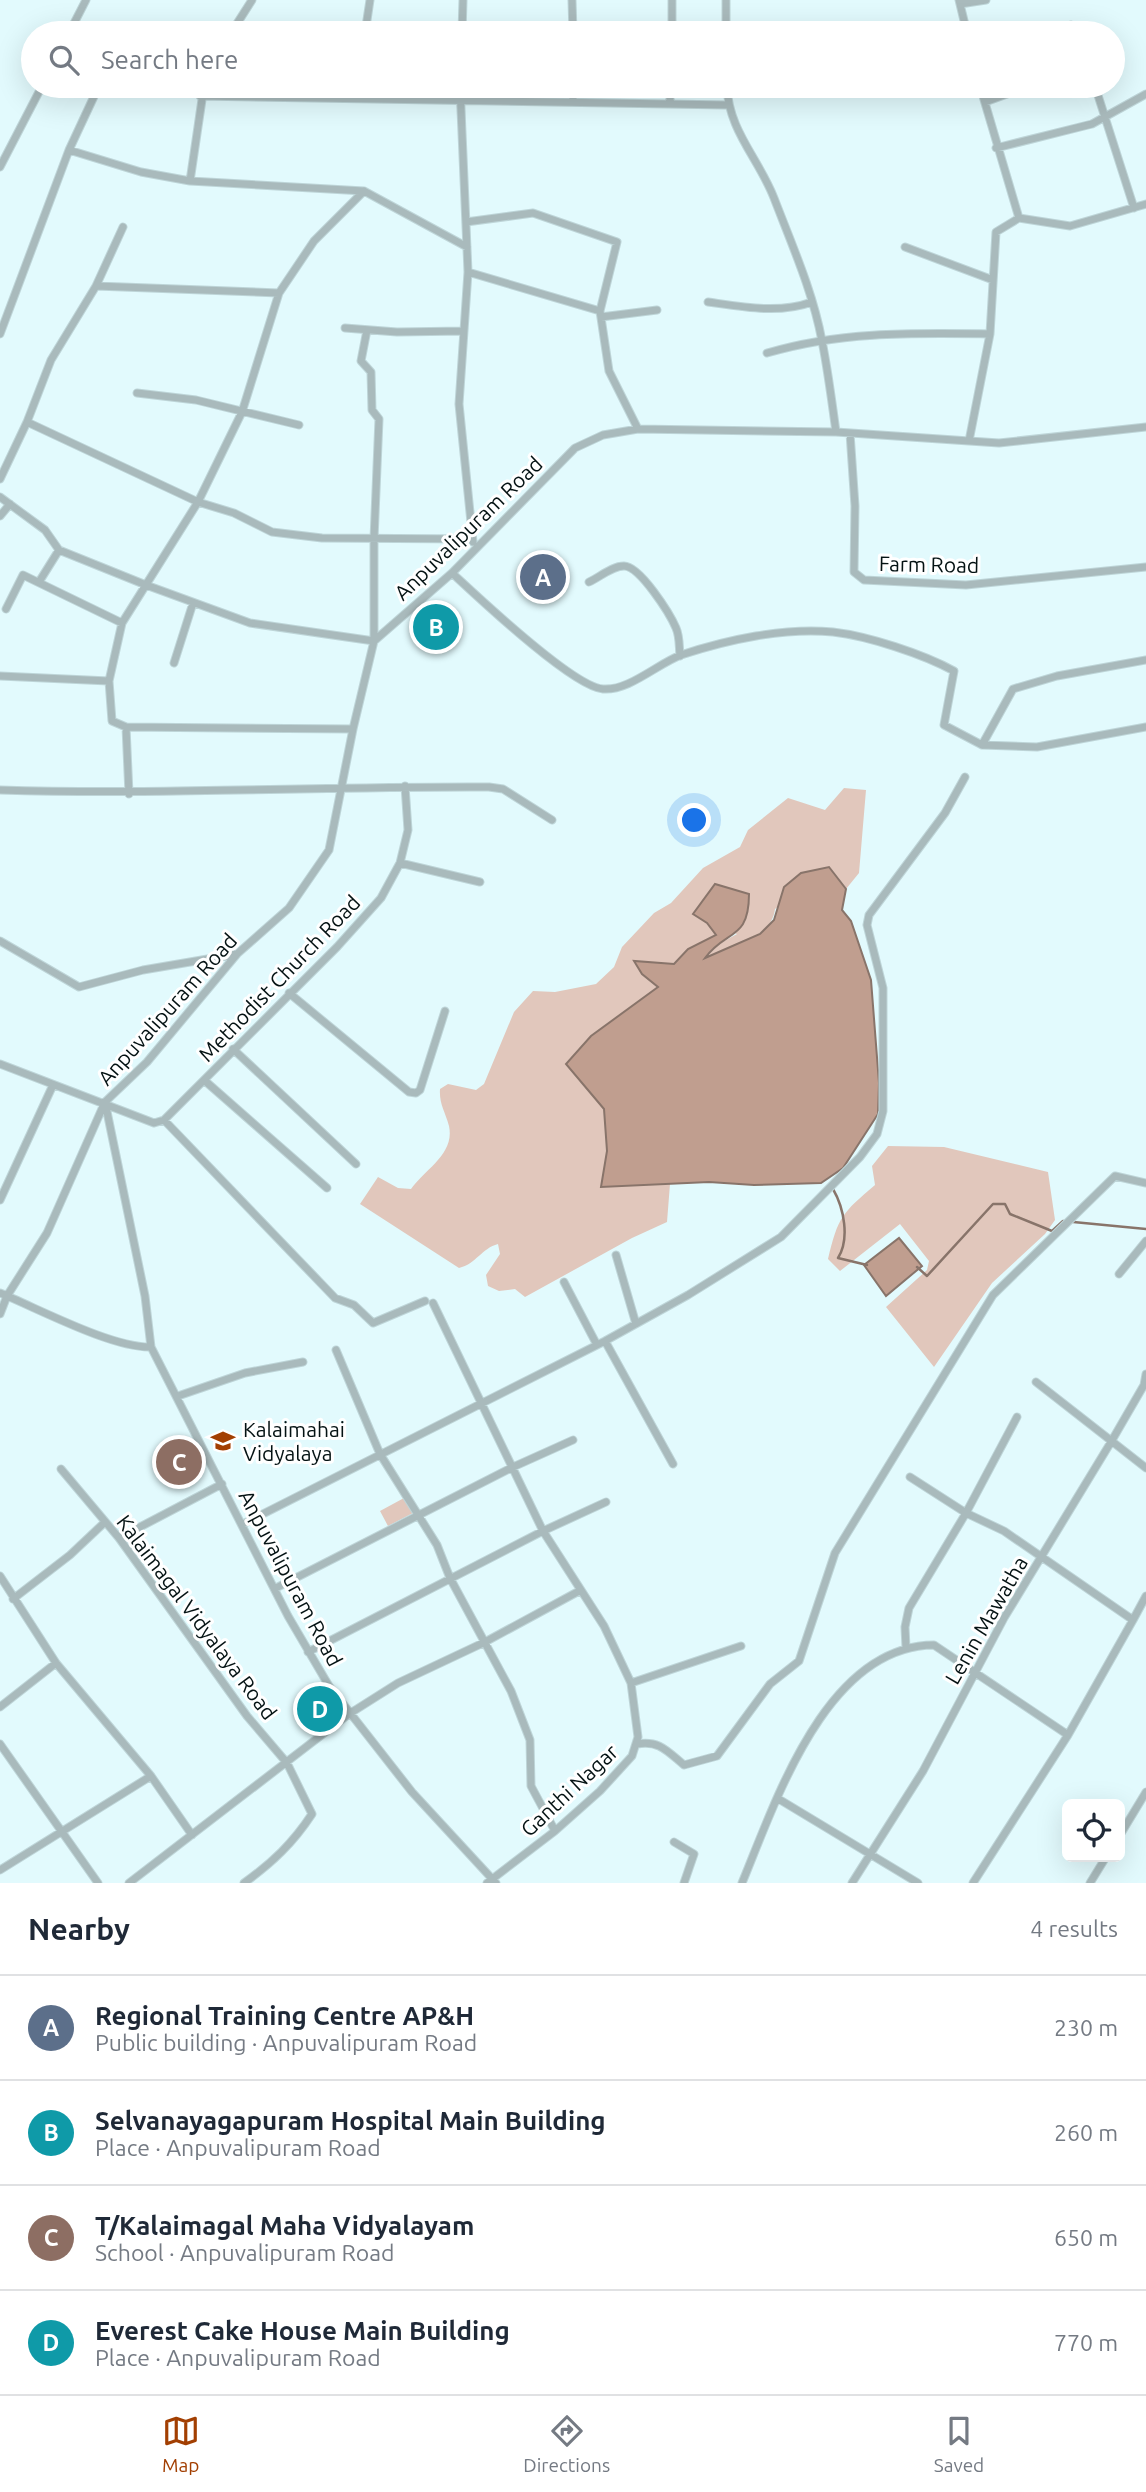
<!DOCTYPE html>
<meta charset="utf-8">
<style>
:root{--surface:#fff;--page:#f6f6f7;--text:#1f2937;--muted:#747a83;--line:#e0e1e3;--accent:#a23f02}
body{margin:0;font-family:Ubuntu,sans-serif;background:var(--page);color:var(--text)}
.controls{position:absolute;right:21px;bottom:21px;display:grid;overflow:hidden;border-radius:10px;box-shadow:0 7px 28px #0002}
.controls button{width:63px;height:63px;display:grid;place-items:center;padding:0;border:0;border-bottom:2px solid var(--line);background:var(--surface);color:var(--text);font:35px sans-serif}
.you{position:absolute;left:695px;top:821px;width:24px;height:24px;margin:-18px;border:5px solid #fff;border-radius:50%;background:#1a73e8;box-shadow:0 0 0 10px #1a73e833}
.badge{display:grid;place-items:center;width:46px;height:46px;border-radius:50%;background:var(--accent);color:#fff;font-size:23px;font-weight:700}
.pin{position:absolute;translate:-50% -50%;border:4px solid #fff;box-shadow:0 2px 7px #0006}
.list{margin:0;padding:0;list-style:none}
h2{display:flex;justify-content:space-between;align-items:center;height:91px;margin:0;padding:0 28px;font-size:30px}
h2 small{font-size:23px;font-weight:400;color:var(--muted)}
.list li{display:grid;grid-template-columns:46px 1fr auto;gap:21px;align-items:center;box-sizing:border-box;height:105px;padding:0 28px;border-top:2px solid var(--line)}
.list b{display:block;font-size:26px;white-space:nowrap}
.list p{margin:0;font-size:23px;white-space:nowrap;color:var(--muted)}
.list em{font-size:23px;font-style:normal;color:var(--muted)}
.icon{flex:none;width:38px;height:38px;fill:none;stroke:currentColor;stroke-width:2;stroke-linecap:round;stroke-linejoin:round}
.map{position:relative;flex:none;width:1146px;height:1883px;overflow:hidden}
.search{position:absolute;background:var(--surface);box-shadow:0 7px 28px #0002;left:21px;right:21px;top:21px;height:77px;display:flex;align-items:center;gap:18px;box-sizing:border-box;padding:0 24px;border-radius:38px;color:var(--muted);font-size:26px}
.sheet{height:511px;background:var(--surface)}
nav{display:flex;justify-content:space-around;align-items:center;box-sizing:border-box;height:98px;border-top:2px solid var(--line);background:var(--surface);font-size:19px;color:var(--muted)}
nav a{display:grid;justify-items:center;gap:4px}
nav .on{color:var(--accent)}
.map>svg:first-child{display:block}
.green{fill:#e1c7bc}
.water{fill:#c09e8f;stroke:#88746a;stroke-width:2}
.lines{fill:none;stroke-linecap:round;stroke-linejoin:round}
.stream{stroke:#88746a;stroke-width:2.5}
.minor-casing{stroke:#bed5d8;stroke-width:9}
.minor{stroke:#a9babc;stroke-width:7}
.labels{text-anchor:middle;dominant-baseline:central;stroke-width:6;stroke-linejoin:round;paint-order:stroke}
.street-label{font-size:21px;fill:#041213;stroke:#fff}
.poi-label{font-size:21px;fill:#041213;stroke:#fff;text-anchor:start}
</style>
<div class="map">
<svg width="1146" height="1883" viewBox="0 0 1146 1883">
<rect width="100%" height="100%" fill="#e2fafd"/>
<path class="green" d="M 844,788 L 866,790 L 859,873 L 846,889 L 829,867 L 775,909 C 772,939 726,948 702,960 L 717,945 L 737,934 L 707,923 L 717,934 L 688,949 L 674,964 L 642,974 L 658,987 L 566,1063 L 604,1109 L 607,1151 L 601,1187 L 670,1184 L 667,1222 L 632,1238 L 525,1297 L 515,1289 L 499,1291 L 488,1286 L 486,1275 L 500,1254 L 498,1244 C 482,1248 476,1264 459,1268 L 360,1204 L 378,1177 L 398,1188 L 411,1189 C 425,1169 455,1154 449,1126 C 445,1111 439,1104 440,1089 L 448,1084 L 476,1090 L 484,1084 L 514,1012 L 533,991 L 555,992 L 596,984 L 614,967 L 622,947 L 654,913 L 671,903 L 703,868 L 740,847 L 748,830 L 788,798 L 825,810 Z
M 888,1146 L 944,1147 L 1048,1172 L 1055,1220 L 1045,1234 L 992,1283 L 934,1367 L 886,1307 L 927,1270 L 929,1261 L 900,1224 L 840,1271 L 828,1259 C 838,1217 842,1213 875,1185 L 872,1166 Z
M 404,1498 L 413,1513 L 388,1526 L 380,1511 Z"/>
<path class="water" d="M 829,867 L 846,889 L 842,910 L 851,921 L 871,980 L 879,1083 L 878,1114 L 843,1168 L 821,1183 L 754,1185 L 709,1182 L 601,1187 L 607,1151 L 604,1109 L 566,1064 L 591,1036 L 658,987 L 642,974 L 634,961 L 674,964 L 688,949 L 716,935 L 707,923 L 693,914 L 715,884 L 749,894 C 749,941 726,929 705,958 L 760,934 L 774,920 L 784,887 L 801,873 Z
M 899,1238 L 922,1266 L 886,1296 L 864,1265 Z"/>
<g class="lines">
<path class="stream" d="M 833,1189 C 844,1208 850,1239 838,1258 L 867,1265
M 917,1267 L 927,1276 L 993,1204 L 1005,1204 L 1010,1214 L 1052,1231 L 1063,1221 L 1146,1229"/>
<g class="minor-casing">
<path id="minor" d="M 572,0 L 573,33
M 726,0 L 726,33
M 959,0 L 967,33
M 960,4 L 986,0
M 69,33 L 86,0
M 231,33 L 252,0
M 365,33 L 370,0
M 462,33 L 463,0
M 672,33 L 672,0
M 1047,33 L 1071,25 L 1078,33
M 460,86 L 468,272 L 459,404 L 473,542
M 573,86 L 573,102
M 727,86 C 728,130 759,159 774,198 C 792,245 813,292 822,341 C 828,371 832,402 836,432
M 980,86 L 1019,218
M 1095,86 L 1134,208
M 200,96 L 727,105
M 357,98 L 359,86
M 985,102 L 1029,86
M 670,104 L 670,86
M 996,148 L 1092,124 L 1146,94
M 69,150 L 141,172 L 190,181 L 364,191 L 467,247
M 0,167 L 42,86
M 190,181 L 204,86
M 466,222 L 533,213 L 617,242 L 600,311 L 609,371 L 638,429
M 123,227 L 96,286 L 51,360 L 27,422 L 198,502 L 234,513 L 272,532 L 322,538 L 472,539
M 905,247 L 993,280
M 468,272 L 600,311
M 96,286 L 279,293
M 708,302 C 743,307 779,314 812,302
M 601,317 L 657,310
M 345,328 L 397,332 L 464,331
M 0,334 L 69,150 L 97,90
M 767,353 C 841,331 914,333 990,334
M 137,393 L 196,400 L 299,425
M 850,433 L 855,506 L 854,572 L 864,580 L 966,585 L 1146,567
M 969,441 L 990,334 L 996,232 L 1019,218 L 1070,226 L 1146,204
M 0,479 L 27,422
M 0,497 L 45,530 L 59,550 L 146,585 L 250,623 L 374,641 L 374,539 L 379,419 L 372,410 L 371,372 L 361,361 L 367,330
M 0,516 L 10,504
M 452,573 C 478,597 573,687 603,689 C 629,691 657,664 681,655 C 726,640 785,627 833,632 C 868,636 923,654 954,671 L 944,725 L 982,745 L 1013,689 L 1057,676 L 1146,660
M 39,582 L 59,550
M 589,582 C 600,577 612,566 624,566 C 640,566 670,614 676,628 C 680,637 679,647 680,656
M 6,609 L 23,575 L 122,623
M 174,663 L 193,603
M 0,676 L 109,681
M 126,727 L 129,794
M 353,729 L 126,727 L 112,721 L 109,681 L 122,623 L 198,502 L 242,412 L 279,293 L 314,241 L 364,191
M 982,745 L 1037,747 L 1146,727
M 0,790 C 163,795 326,786 489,787 L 503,789 L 552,820
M 400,863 L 480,882
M 0,941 L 79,987 L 143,970 L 237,954
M 289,993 L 409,1092 L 416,1093 L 420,1090 L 445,1011
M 233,1049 L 356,1164
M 0,1064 L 154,1123 L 164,1120 L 337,947 L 381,898 L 400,863 L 408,830 L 405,786
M 204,1080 L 327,1188
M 164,1120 L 335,1298 L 354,1305 L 373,1323 L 425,1301
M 0,1200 L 53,1085
M 616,1255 L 636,1324
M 1119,1274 L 1146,1241
M 564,1282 L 597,1345
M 0,1293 C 39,1309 112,1348 151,1347
M 433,1303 L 543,1531 L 604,1626 L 631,1683 L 638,1737 L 632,1756 L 600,1791 L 555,1831 L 487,1883
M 0,1314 L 7,1296 L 47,1233 L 105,1102
M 605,1341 L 673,1464
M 336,1350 L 380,1454 L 437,1545 L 450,1578 L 511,1691 L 530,1740 L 531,1786 L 555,1831
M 1036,1382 L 1146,1468
M 178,1396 L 245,1373 L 303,1362
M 61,1469 L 119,1538 L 247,1716 L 287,1763 L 312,1814 C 293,1843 272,1863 244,1883
M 910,1477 L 966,1513 L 1004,1531 L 1133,1620 L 1146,1596
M 243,1524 L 605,1341 L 688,1295 L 781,1237 L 860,1157 L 877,1134 L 883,1111 L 883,988 L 867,925 L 869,915 L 945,813 L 965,777
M 119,1538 L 222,1484
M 0,1576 L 56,1663 L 151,1776 L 192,1835
M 276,1588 L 513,1467 L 573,1440
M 13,1599 L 70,1555 L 104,1523
M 906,1648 L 905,1627 L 909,1608 L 966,1513 L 1017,1417
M 308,1652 L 543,1531 L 606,1502
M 631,1683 L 741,1646
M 0,1707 L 56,1663
M 0,1744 L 98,1883
M 637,1744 C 659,1740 667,1751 684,1765 L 717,1756 L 770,1684 L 799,1661 L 835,1553 L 993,1295 L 1115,1176 L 1146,1183
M 777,1798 L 918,1883
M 1120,1835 L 1146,1792
M 674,1842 L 694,1854 L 684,1883
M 0,1870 L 151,1776
M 129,1883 L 349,1714 L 398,1683 L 485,1642 L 581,1590
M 496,1883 L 412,1792 L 329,1686 L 288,1616 L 151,1347 L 145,1296 L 105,1102 L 147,1062 L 237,954 L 289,908 L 329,850 L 353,729 L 374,641 L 452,573 L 575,448 L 603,435 L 638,429 L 836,432 L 999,443 L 1146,427
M 742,1883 C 776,1801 826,1646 934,1645 L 1068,1735
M 852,1883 L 923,1771 L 1004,1618 L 1111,1442 L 1144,1385 L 1146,1374
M 973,1883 L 1068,1735 L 1133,1620
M 1090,1883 L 1106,1857"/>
</g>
<use href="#minor" class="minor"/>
</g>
<defs>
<g id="school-bare" transform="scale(1.89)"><path d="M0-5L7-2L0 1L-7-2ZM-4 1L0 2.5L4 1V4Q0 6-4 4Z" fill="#a23f02" stroke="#fff" stroke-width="2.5" paint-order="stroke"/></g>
</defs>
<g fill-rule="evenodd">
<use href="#school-bare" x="223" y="1441"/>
</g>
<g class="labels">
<g class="street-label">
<text transform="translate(468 528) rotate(-44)">Anpuvalipuram Road</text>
<text transform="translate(929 564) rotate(1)">Farm Road</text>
<text transform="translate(279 978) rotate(-46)">Methodist Church Road</text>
<text transform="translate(167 1009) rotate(-48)">Anpuvalipuram Road</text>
<text transform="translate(291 1578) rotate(62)">Anpuvalipuram Road</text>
<text transform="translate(197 1617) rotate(53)">Kalaimagal Vidyalaya Road</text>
<text transform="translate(986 1620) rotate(-60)">Lenin Mawatha</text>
<text transform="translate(569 1790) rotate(-43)">Ganthi Nagar</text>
</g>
<g class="poi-label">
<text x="243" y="1429">Kalaimahai<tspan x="243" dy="24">Vidyalaya</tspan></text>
</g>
</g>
</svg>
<div class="controls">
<button><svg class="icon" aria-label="locate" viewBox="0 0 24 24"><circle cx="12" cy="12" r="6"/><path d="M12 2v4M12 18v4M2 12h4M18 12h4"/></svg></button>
</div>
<div class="you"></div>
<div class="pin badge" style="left:543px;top:577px;background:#5c6f8a">A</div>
<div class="pin badge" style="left:436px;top:627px;background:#0f9aa8">B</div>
<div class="pin badge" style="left:179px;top:1462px;background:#8d6e63">C</div>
<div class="pin badge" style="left:320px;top:1709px;background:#0f9aa8">D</div>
<div class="search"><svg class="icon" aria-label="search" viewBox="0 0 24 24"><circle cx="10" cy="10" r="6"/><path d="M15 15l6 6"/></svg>Search here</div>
</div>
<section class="sheet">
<h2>Nearby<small>4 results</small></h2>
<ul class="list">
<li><span class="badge" style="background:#5c6f8a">A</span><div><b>Regional Training Centre AP&amp;H</b><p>Public building · Anpuvalipuram Road</p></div><em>230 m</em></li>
<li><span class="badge" style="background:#0f9aa8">B</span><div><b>Selvanayagapuram Hospital Main Building</b><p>Place · Anpuvalipuram Road</p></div><em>260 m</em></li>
<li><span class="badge" style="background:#8d6e63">C</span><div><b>T/Kalaimagal Maha Vidyalayam</b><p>School · Anpuvalipuram Road</p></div><em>650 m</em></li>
<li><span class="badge" style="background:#0f9aa8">D</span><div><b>Everest Cake House Main Building</b><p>Place · Anpuvalipuram Road</p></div><em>770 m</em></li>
</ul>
</section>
<nav>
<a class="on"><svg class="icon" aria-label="map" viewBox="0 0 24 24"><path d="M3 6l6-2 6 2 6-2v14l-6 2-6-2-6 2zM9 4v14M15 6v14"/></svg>Map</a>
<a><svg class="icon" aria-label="directions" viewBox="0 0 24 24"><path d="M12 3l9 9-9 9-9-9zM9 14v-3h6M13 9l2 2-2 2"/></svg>Directions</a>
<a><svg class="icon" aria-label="saved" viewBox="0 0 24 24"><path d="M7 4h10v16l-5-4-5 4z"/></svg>Saved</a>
</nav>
